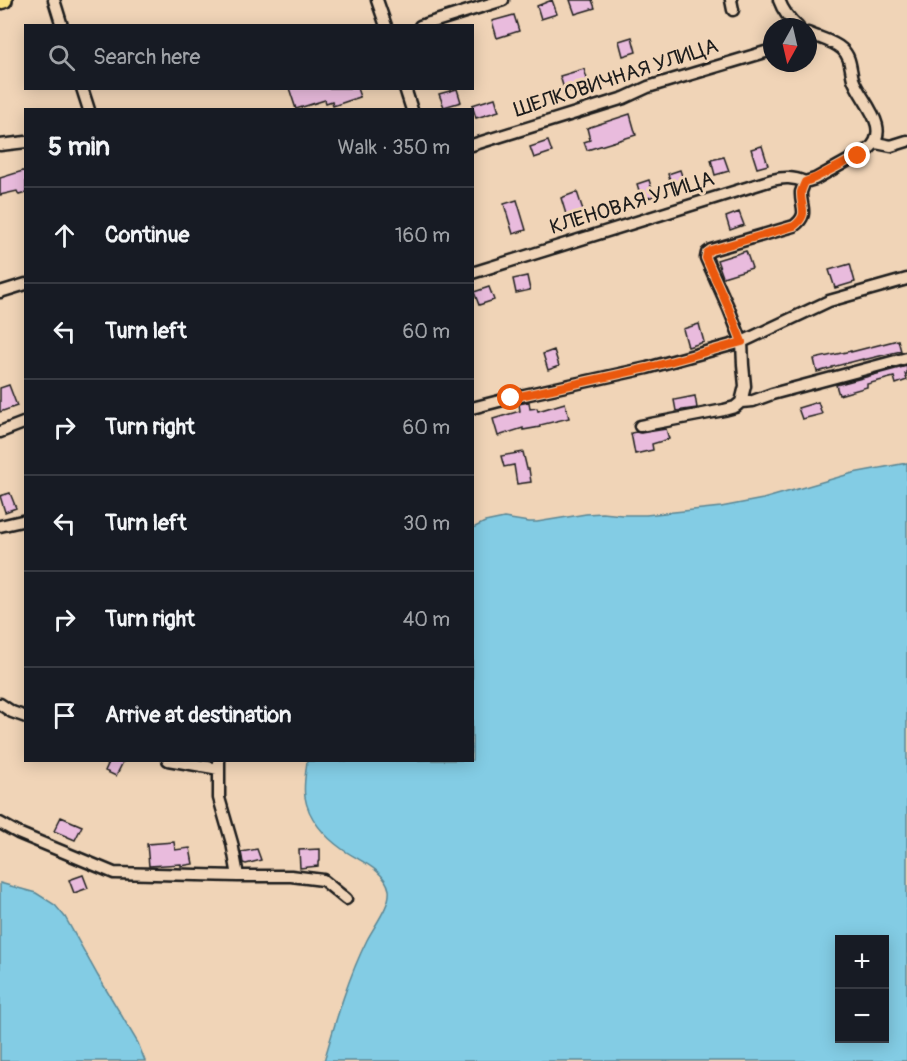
<!DOCTYPE html>
<meta charset="utf-8">
<style>
:root{--surface:#171b24;--page:#242831;--text:#f1f3f6;--muted:#9ea1a6;--line:#363941}
body{margin:0;font-family:Pangolin,sans-serif;background:var(--page);color:var(--text)}
.controls{position:absolute;right:18px;bottom:18px;display:grid;overflow:hidden;border-radius:0px;box-shadow:0 3px 15px #0003}
.controls button{width:54px;height:54px;display:grid;place-items:center;padding:0;border:0;border-bottom:2px solid var(--line);background:var(--surface);color:var(--text);font:30px sans-serif}
.compass{position:absolute;left:763px;top:18px;width:54px;height:54px;border-radius:50%;background:var(--surface);box-shadow:0 3px 15px #0003;rotate:188deg}
.stop{position:absolute;width:18px;height:18px;margin:-14px;border:4px solid #ea580c;border-radius:50%;background:#fff}
.stop.end{background:#ea580c;border-color:#fff;box-shadow:0 2px 6px #0008}
.list{margin:0;padding:0;list-style:none}
h2{display:flex;justify-content:space-between;align-items:center;height:78px;margin:0;padding:0 24px;font-size:26px}
h2 small{font-size:20px;font-weight:400;color:var(--muted)}
.list li{display:grid;grid-template-columns:39px 1fr auto;gap:18px;align-items:center;box-sizing:border-box;height:96px;padding:0 24px;border-top:2px solid var(--line)}
.list b{display:block;font-size:22px;white-space:nowrap}
.list em{font-size:20px;font-style:normal;color:var(--muted)}
.icon{flex:none;width:33px;height:33px;fill:none;stroke:currentColor;stroke-width:2;stroke-linecap:round;stroke-linejoin:round}
.map{position:relative;flex:none;width:907px;height:1061px;overflow:hidden}
.search{position:absolute;background:var(--surface);box-shadow:0 3px 15px #0003;left:24px;top:24px;width:450px;height:66px;display:flex;align-items:center;gap:15px;box-sizing:border-box;padding:0 21px;border-radius:0px;color:var(--muted);font-size:22px}
.panel{position:absolute;background:var(--surface);box-shadow:0 3px 15px #0003;left:24px;top:108px;width:450px;height:654px;border-radius:0px}
.map>svg:first-child{display:block}
.water{fill:#83cce4;stroke:#5a8694;stroke-width:1.5;fill-rule:evenodd}
.building{fill:#e9bbdd;stroke:#1c1c1c;stroke-width:1.5}
.lines{fill:none;stroke-linecap:round;stroke-linejoin:round}
.street-casing{stroke:#1c1c1c;stroke-width:15}
.primary-casing{stroke:#1c1c1c;stroke-width:20}
.street{stroke:#f0d4b7;stroke-width:10}
.primary{stroke:#fbe080;stroke-width:15}
.route{stroke:#ea580c;stroke-width:8}
.labels{text-anchor:middle;dominant-baseline:central;stroke-width:6;stroke-linejoin:round;paint-order:stroke}
.street-label{font-size:21px;fill:#1c1c1c;stroke:#f0d4b7}
</style>
<div class="map">
<svg width="907" height="1061" viewBox="0 0 907 1061">
<rect width="100%" height="100%" fill="#f0d4b7"/>
<filter id="ink" filterUnits="userSpaceOnUse"><feTurbulence type="fractalNoise" baseFrequency=".0167" numOctaves="2"/><feDisplacementMap in="SourceGraphic" scale="12" xChannelSelector="R" yChannelSelector="G"/><feConvolveMatrix kernelMatrix="1 2 1 2 8 2 1 2 1" color-interpolation-filters="sRGB"/></filter>
<g filter="url(#ink)">
<path class="water" d="M 907,463 L 907,1061 L 324,1061 C 336,1020 348,978 367,940 C 374,926 391,905 389,890 C 385,869 357,860 342,849 C 325,837 308,818 305,797 C 303,785 306,772 307,761 L 472,760 L 473,528 L 485,522 L 504,518 L 529,522 L 537,522 L 586,514 L 603,513 L 622,515 L 646,515 L 721,507 L 763,499 L 853,473 ZM 840,940 L 884,940 L 884,1038 L 840,1038 Z
M 0,883 L 36,893 L 55,905 L 65,917 L 98,976 L 138,1043 L 145,1061 L 0,1061 Z"/>
<path class="building" d="M 552,0 L 557,14 L 541,19 L 537,6 Z
M 570,0 L 592,0 L 595,8 L 575,14 Z
M 514,15 L 519,31 L 497,38 L 492,21 Z
M 632,37 L 636,52 L 623,56 L 619,41 Z
M 584,69 L 589,85 L 565,92 L 560,76 Z
M 289,88 L 357,88 L 360,97 L 333,106 L 332,101 L 326,103 L 325,100 L 296,109 Z
M 457,89 L 461,102 L 444,107 L 439,94 Z
M 495,98 L 499,111 L 476,118 L 472,105 Z
M 630,114 L 636,135 L 587,150 L 584,142 L 590,140 L 587,128 Z
M 548,141 L 552,152 L 534,158 L 530,147 Z
M 762,146 L 768,165 L 757,168 L 751,149 Z
M 724,157 L 729,171 L 715,175 L 711,160 Z
M 26,170 L 26,193 L 19,195 L 17,191 L 0,195 L 0,178 Z
M 680,170 L 686,188 L 674,192 L 668,174 Z
M 649,180 L 654,196 L 642,200 L 637,184 Z
M 577,192 L 586,219 L 569,224 L 561,198 Z
M 517,200 L 526,230 L 513,234 L 504,204 Z
M 739,212 L 744,225 L 730,230 L 726,217 Z
M 746,251 L 752,268 L 723,277 L 717,260 Z
M 850,264 L 855,282 L 835,288 L 829,270 Z
M 527,276 L 530,290 L 516,293 L 513,279 Z
M 489,287 L 494,300 L 479,305 L 474,292 Z
M 699,324 L 704,342 L 688,347 L 683,329 Z
M 898,340 L 901,351 L 863,360 L 863,359 L 832,367 L 832,368 L 817,372 L 814,359 L 851,351 L 851,352 Z
M 554,350 L 559,366 L 548,370 L 543,354 Z
M 907,366 L 907,374 L 905,374 L 907,380 L 896,384 L 894,377 L 867,384 L 867,387 L 839,395 L 836,385 Z
M 9,385 L 17,406 L 0,412 L 0,388 Z
M 695,396 L 697,408 L 676,411 L 674,400 Z
M 529,402 L 530,409 L 537,408 L 538,411 L 565,403 L 569,418 L 540,425 L 540,427 L 523,430 L 523,428 L 498,436 L 493,419 L 520,411 L 519,404 Z
M 818,402 L 822,414 L 802,419 L 798,408 Z
M 666,429 L 669,439 L 652,444 L 653,450 L 635,454 L 631,433 L 636,432 L 641,433 Z
M 523,452 L 527,469 L 529,469 L 531,482 L 517,484 L 514,465 L 504,467 L 501,456 Z
M 10,493 L 16,508 L 5,512 L 0,496 Z
M 110,760 L 124,760 L 116,776 L 105,771 Z
M 61,817 L 82,826 L 75,840 L 54,831 Z
M 174,842 L 175,850 L 190,848 L 193,864 L 181,866 L 181,864 L 149,866 L 147,844 Z
M 257,849 L 261,860 L 246,864 L 243,863 L 241,852 Z
M 320,849 L 320,861 L 318,862 L 318,866 L 300,868 L 299,850 Z
M 83,875 L 88,888 L 74,893 L 69,880 Z"/>
<g class="lines">
<g class="street-casing">
<path id="street" d="M 54,0 L 62,26
M 377,0 L 386,26
M 731,0 L 733,10
M 779,0 C 783,11 789,19 798,27
M 420,26 L 503,0
M 808,33 C 819,38 833,41 842,49 C 851,57 850,68 853,79 C 860,100 893,128 869,149 L 815,179 L 805,182 C 804,184 802,189 801,192 C 800,207 810,214 794,226 L 711,250 L 707,253 L 706,258 L 729,309 L 742,342 L 743,365 L 745,386 L 741,402 L 753,401 L 772,394 L 907,358
M 82,88 L 89,110
M 405,88 L 412,110
M 876,143 L 891,146 L 907,141
M 0,145 L 26,142
M 472,145 L 624,98 L 648,87 L 772,50
M 472,273 L 772,180 C 784,177 793,177 805,182
M 0,292 L 26,284
M 472,408 L 511,398 L 647,368 L 742,342 L 829,301 L 907,279
M 640,426 L 724,410 L 735,407 L 741,402
M 0,432 L 26,422
M 0,526 L 26,520
M 0,704 L 12,712 L 26,717
M 168,760 L 219,769
M 0,823 L 18,833 L 114,873 L 238,876 L 232,843 L 219,798 L 219,760
M 238,876 L 291,876 L 323,880 L 346,899"/>
</g>
<g class="primary-casing">
<path id="primary" d="M 0,1 L 4,0"/>
</g>
<use href="#street" class="street"/>
<use href="#primary" class="primary"/>
</g>
</g>
<g class="lines" filter="url(#ink)">
<path class="route" d="M 511,398 L 647,368 L 742,342 L 729,309 L 706,258 L 707,253 L 711,250 L 794,226 C 810,214 800,207 801,192 C 802,189 804,184 805,182 L 815,178 L 858,156"/>
</g>
<g class="labels">
<g class="street-label">
<text transform="translate(616 78) rotate(-18)">ШЕЛКОВИЧНАЯ УЛИЦА</text>
<text transform="translate(632 203) rotate(-17)">КЛЕНОВАЯ УЛИЦА</text>
</g>
</g>
</svg>
<div class="controls">
<button>+</button>
<button>−</button>
</div>
<svg class="compass" viewBox="-18 -18 36 36"><path d="M0-13l5 13h-10z" fill="#e53935"/><path d="M0 13l5-13h-10z" fill="#9ea1a6"/></svg>
<div class="stop" style="left:511px;top:398px"></div>
<div class="stop end" style="left:858px;top:156px"></div>
<div class="search"><svg class="icon" aria-label="search" viewBox="0 0 24 24"><circle cx="10" cy="10" r="6"/><path d="M15 15l6 6"/></svg>Search here</div>
<section class="panel">
<h2>5 min<small>Walk · 350 m</small></h2>
<ul class="list">
<li><svg class="icon" aria-label="ahead" viewBox="0 0 24 24"><path d="M12 20V5M6 11l6-6 6 6"/></svg><div><b>Continue</b></div><em>160 m</em></li>
<li><svg class="icon" aria-label="left" viewBox="0 0 24 24"><path d="M17 20v-9H6M10 6l-5 5 5 5"/></svg><div><b>Turn left</b></div><em>60 m</em></li>
<li><svg class="icon" aria-label="right" viewBox="0 0 24 24"><path d="M7 20v-9h11M14 6l5 5-5 5"/></svg><div><b>Turn right</b></div><em>60 m</em></li>
<li><svg class="icon" aria-label="left" viewBox="0 0 24 24"><path d="M17 20v-9H6M10 6l-5 5 5 5"/></svg><div><b>Turn left</b></div><em>30 m</em></li>
<li><svg class="icon" aria-label="right" viewBox="0 0 24 24"><path d="M7 20v-9h11M14 6l5 5-5 5"/></svg><div><b>Turn right</b></div><em>40 m</em></li>
<li><svg class="icon" aria-label="arrive" viewBox="0 0 24 24"><path d="M6 21V4h12l-3 4 3 4H6"/></svg><div><b>Arrive at destination</b></div></li>
</ul>
</section>
</div>
